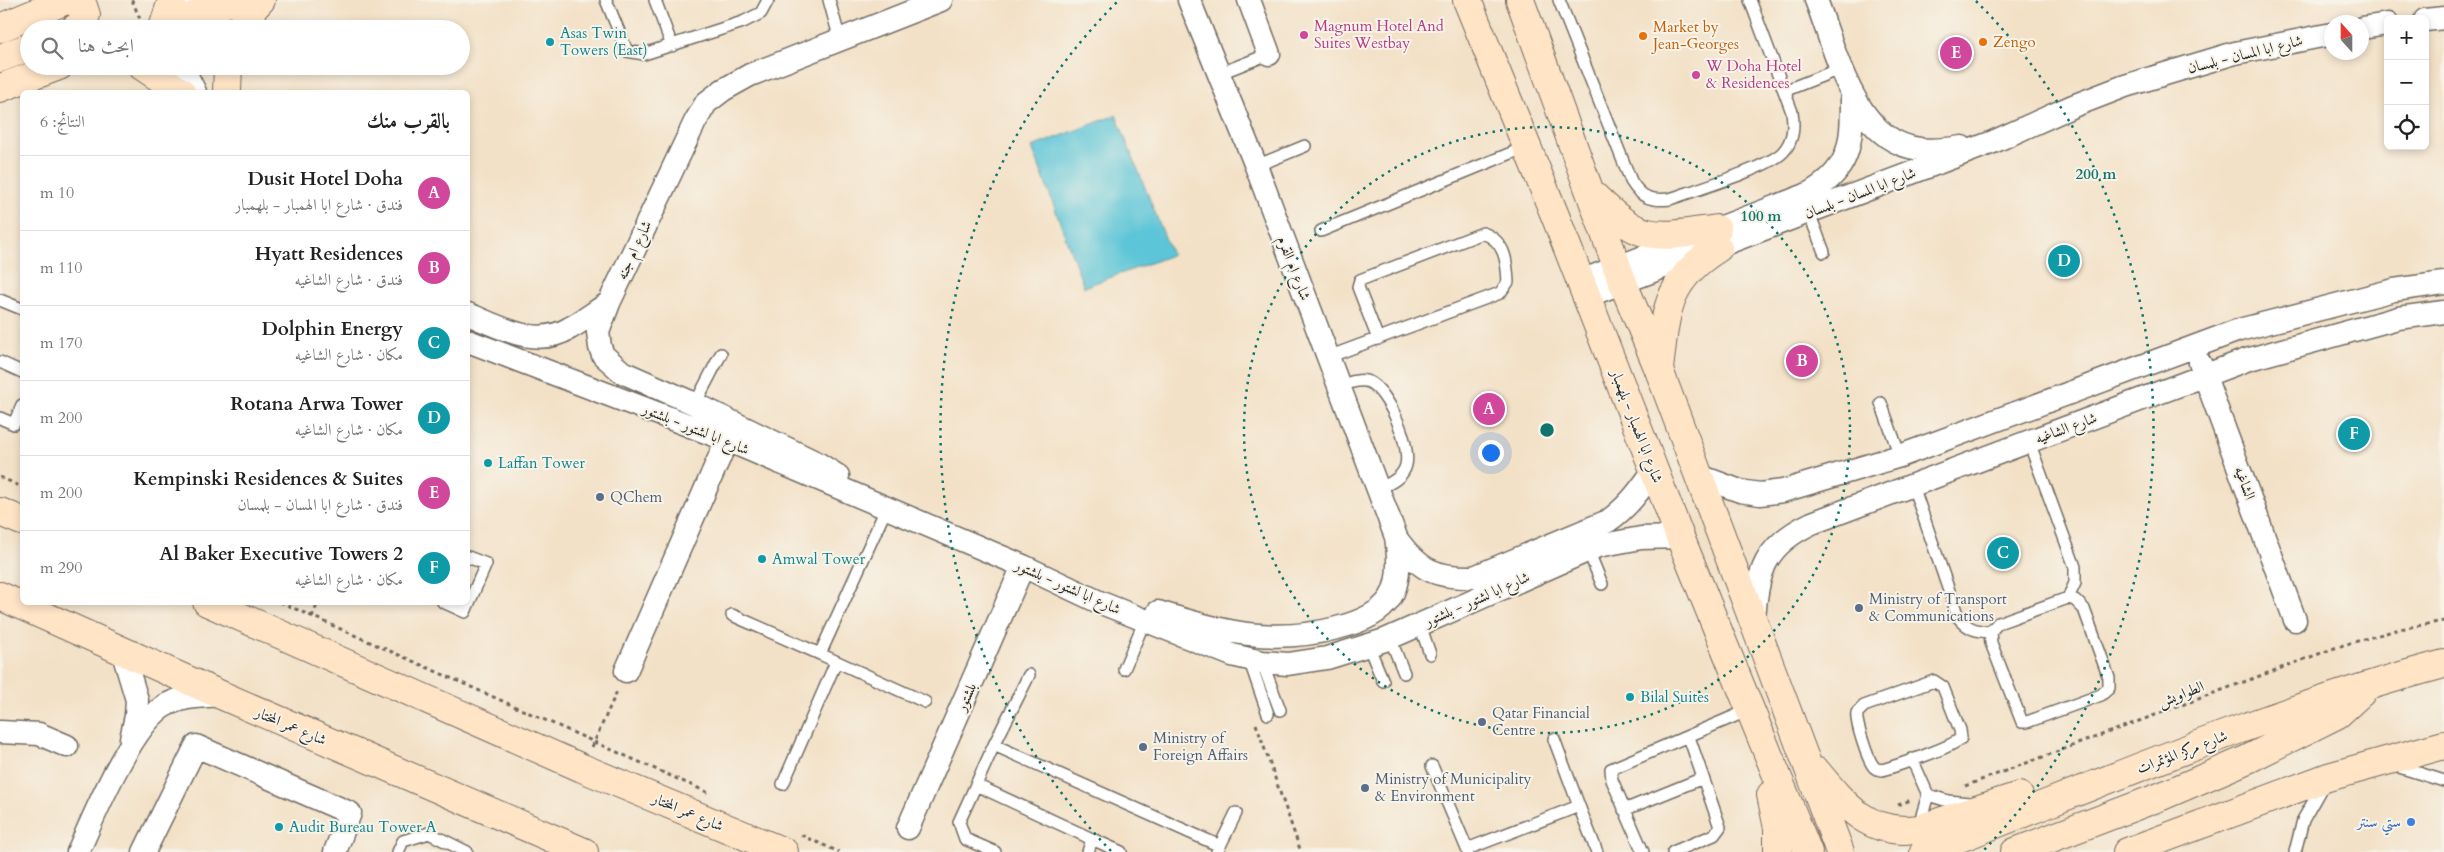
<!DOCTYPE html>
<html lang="ar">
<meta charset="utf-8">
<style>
:root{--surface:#fff;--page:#f6f6f6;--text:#222;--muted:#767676;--line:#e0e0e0;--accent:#0f766e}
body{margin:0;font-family:Cardo,Amiri,serif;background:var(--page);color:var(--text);direction:rtl}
.controls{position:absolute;right:15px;top:15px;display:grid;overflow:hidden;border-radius:8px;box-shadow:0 2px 8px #0003}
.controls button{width:45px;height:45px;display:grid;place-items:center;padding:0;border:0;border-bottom:1px solid var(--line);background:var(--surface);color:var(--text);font:25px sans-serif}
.compass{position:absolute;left:2324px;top:15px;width:45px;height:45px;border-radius:50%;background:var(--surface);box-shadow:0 2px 8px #0003;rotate:339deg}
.you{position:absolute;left:1490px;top:452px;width:18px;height:18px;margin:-12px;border:4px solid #fff;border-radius:50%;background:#1a73e8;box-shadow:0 0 0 8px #1a73e833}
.badge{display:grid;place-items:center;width:32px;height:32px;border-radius:50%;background:var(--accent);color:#fff;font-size:16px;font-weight:700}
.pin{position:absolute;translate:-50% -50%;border:2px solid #fff;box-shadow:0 1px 5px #0006}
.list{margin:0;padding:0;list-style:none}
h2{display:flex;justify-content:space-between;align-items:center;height:65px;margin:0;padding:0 20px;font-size:21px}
h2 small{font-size:16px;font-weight:400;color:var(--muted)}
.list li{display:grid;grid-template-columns:32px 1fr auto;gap:15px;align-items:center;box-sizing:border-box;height:75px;padding:0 20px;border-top:1px solid var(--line)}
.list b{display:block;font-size:19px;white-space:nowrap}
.list p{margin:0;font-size:16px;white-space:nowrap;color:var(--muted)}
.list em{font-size:16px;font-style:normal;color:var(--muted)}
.icon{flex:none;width:28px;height:28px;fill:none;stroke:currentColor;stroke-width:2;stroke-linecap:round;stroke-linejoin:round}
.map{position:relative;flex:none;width:2444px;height:852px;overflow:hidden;direction:ltr}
.search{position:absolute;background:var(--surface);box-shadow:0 2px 8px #0003;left:20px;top:20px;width:450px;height:55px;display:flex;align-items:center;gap:12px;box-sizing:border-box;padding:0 18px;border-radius:28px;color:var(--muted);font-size:19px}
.panel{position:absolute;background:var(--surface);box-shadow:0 2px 8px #0003;left:20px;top:90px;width:450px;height:515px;border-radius:8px;direction:rtl}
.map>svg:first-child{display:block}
.water{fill:#5cc5d7;stroke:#447881}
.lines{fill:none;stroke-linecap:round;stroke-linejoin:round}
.lane-casing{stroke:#716b62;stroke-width:14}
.street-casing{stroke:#716b62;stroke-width:25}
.secondary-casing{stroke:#716b62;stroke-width:30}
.path{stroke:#716b62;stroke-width:3;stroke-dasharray:4 4;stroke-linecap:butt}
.lane{stroke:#fff;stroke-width:11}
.street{stroke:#fff;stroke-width:22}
.secondary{stroke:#ffe4c6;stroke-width:28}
.ring{fill:none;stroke:#0f766e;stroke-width:2.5;stroke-dasharray:2.5 5}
.hotel-dot{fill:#d1479c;stroke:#f7f3e8;stroke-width:2}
.food-dot{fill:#e8710a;stroke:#f7f3e8;stroke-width:2}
.culture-dot{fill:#0f9aa8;stroke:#f7f3e8;stroke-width:2}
.service-dot{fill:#5c6f8a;stroke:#f7f3e8;stroke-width:2}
.shop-dot{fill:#3f7fe0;stroke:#f7f3e8;stroke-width:2}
.labels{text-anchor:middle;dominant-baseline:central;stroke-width:4;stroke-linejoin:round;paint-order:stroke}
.hotel-label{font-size:15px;fill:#b23c85;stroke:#f7f3e8;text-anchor:start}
.food-label{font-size:15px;fill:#c56008;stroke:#f7f3e8;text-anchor:start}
.culture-label{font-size:15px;fill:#0d838f;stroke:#f7f3e8;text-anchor:start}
.street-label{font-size:15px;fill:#2b2b2b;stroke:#f7f3e8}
.service-label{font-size:15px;fill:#4e5e75;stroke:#f7f3e8;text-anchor:start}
.shop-label{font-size:15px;fill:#366cbe;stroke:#f7f3e8;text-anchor:end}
.centre{fill:#0f766e;stroke:#f7f3e8;stroke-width:2.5}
.ring-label{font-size:15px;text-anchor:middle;font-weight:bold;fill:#0f766e;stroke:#f7f3e8;stroke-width:4;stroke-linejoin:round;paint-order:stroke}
</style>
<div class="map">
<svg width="2444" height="852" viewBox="0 0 2444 852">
<rect width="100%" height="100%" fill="#f7f3e8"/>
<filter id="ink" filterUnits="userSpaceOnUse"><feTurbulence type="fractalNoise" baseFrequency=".02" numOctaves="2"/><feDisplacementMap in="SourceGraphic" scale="10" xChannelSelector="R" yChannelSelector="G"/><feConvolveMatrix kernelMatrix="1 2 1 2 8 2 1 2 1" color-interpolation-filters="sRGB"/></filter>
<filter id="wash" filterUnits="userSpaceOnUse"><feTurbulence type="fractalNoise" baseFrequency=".0096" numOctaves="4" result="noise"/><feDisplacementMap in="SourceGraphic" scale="20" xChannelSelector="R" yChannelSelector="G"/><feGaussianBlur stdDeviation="1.12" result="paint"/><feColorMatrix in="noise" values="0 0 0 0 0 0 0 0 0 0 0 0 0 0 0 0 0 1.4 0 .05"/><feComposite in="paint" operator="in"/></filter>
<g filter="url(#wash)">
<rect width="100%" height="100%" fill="#f3e1c7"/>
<path class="water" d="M 1116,115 L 1172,255 L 1084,287 L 1032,147 Z"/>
</g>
<g filter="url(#ink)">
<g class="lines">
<g class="lane-casing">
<path id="lane" d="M 606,0 L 627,51 L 644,54 L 743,22 L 761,13 L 768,0
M 655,0 L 672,46
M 829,0 L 840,40
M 1559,0 L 1631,181 C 1641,198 1651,201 1670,199 C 1695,190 1768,168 1783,152 C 1794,140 1794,126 1792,112 L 1750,0
M 1218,74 L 1269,54
M 1784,91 L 1842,68
M 1256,166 L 1305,146
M 1809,213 L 1824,252
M 1321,231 L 1526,147
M 0,300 L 22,309
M 1328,357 L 1500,293 L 1508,282 C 1507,261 1505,241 1483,233 L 1360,280 L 1358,287 L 1378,339
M 0,362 L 22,372
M 1339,386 C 1348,383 1360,378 1369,382 C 1388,391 1411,444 1406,465 C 1403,478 1389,484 1378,489
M 1881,403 L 1900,456
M 695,404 L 721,354
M 0,418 L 14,424 L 22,405
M 2029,442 L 2075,567 L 2075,583 L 2068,598
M 1913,486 L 1958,617 C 1968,629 1975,631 1990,632
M 886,509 L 820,654 L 925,702
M 1588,550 L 1602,584
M 2068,598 L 2075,600 L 2084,609 L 2109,678 L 2109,688 L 2101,695 L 2027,722 L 2022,722 L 1991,643 L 1990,632 L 1998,623 Z
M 443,602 L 465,612 L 486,564 L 468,557
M 732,615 L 820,654
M 1420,625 L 1430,654
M 1390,638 L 1404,673
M 1368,645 L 1383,681
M 1249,659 L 1268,714
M 1262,662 L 1280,710
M 1124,669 L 1145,620
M 1934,681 L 1943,687 L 1960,730 L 1961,738 C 1953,747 1896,766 1882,770 C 1878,769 1877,770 1874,767 C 1868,761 1855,721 1857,713 L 1864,706 Z
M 1554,739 L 1579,806
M 994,745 L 1029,675
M 1912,759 L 1928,795 L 1919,825
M 2393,765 L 2444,781
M 1432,766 L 1467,849
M 783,784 L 836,662
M 976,785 L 1092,839
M 1928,795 L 1948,801 L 1970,803
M 1624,810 L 1703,778
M 398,852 L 403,841 L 429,833 L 467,852
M 995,852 L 965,839 L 959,822 L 994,745 L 1220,846
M 1088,852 L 1092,839 L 1121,852
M 1217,852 L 1236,813
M 1468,852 L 1467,849 L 1579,806 L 1597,852
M 1643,852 L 1612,780 L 1611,769 L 1749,710
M 1673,852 L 1714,835 L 1720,827 L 1689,737
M 2295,852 L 2303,820 L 2324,783"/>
</g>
<g class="street-casing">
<path id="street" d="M 191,0 L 202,29
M 1249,0 L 1269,54
M 1816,0 C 1836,50 1854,142 1920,149 C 1933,151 1948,149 1962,147
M 2425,20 L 2444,18
M 2362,28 L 2388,24
M 182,66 L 195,92
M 1581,281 L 1806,195 C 1851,171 1852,144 1852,97
M 1587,296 L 1993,142 L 2073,106 L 2125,86 L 2235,53 L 2332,34
M 468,314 C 500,327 536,349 570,328 C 583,321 596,311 609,303
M 468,341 L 727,440 L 1023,566 L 1099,602 L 1232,655 L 1262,662 L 1288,664 L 1327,658 L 1385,640 L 1598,546 L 1641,538 L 1680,537
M 2200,363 L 2295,620
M 1697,475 L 1740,491 L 1760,494 L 1783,491 L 1900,456 L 2239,330 L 2394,290 L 2444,283
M 838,476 L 819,464 L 695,404 L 622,372 L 603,355 L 600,347 L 598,332 L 609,303 L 695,122 L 706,103 L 723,90 L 750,75 L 941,0
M 1396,538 C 1419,570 1435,578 1474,577 L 1608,521 C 1628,507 1640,490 1655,469
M 1158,612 C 1222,632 1271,645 1337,628 C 1392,614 1404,592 1396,537 L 1256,166 L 1189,0
M 1754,620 C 1757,571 1765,545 1812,523 L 2246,360 L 2398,318 L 2444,312
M 122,650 L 137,700 L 136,716 L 131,739
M 626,671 L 727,440
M 0,732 L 39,734 L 67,746
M 908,828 L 1023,566
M 78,852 C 94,816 133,720 168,704 C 184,696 203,697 221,695
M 144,852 L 196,746 L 350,813 L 335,852"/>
</g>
<g class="secondary-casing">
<path id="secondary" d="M 70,0 L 83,6 L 86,15 L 82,24 L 74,29
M 1467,0 L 1556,218 L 1680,537 L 1808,852
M 1520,0 L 1623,283 L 1659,370 L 1840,852
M 0,28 L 66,0
M 163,28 L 172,0
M 161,29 L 234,0
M 240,29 L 247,15 L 261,0
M 0,58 L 29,47
M 142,66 L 181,92
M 0,88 L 59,66
M 227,92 L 228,66
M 1593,195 C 1642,243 1651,238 1717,229
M 1659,369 C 1666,312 1665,281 1718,248
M 0,512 L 22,521
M 0,596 L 221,695 L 584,852
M 207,602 L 582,768 L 784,852
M 1817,772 C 1845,806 1870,836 1918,829 L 2019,796
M 1771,795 L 1778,828 L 1778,852
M 1924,852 C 2096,786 2266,711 2444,664
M 2015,852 L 2162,796 L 2248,759 L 2338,714 L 2361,693
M 2127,852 L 2328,777 L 2444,745"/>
</g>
<path class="path" d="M 132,0 L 140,19
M 0,477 L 22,487
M 280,602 L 709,793
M 312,617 L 318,602
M 1256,724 L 1301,852
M 592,747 L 618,689
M 1965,786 L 2340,646 L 2400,629 L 2444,621
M 1898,805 L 1911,800
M 801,835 L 839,852"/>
<use href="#lane" class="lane"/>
<use href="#street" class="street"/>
<use href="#secondary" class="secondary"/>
</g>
</g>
<g class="ring">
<circle cx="1547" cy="430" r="303"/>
<path d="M1111 851A606 606 0 0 1 1118 1M1976 1A606 606 0 0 1 1983 851"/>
</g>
<g class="hotel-dot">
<circle cx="1304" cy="35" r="5"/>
<circle cx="1696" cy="75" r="5"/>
</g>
<g class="food-dot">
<circle cx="1643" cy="36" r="5"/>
<circle cx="1983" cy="42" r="5"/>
</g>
<g class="culture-dot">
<circle cx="550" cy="42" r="5"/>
<circle cx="488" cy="463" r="5"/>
<circle cx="762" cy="559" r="5"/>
<circle cx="1630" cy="697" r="5"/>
<circle cx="279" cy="827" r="5"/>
</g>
<g class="service-dot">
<circle cx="600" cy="497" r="5"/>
<circle cx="1859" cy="608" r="5"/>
<circle cx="1482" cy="722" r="5"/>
<circle cx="1143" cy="747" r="5"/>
<circle cx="1365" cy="788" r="5"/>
</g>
<circle class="shop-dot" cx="2411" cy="822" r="5"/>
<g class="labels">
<g class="hotel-label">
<text x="1314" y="26">Magnum Hotel And<tspan x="1314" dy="17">Suites Westbay</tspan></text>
<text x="1706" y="66">W Doha Hotel<tspan x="1706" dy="17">&amp; Residences</tspan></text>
</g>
<g class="food-label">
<text x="1653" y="27">Market by<tspan x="1653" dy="17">Jean-Georges</tspan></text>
<text x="1993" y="42">Zengo</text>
</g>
<g class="culture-label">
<text x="560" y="33">Asas Twin<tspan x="560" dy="17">Towers (East)</tspan></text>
<text x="498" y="463">Laffan Tower</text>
<text x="772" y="559">Amwal Tower</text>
<text x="1640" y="697">Bilal Suites</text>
<text x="289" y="827">Audit Bureau Tower A</text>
</g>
<g class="street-label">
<text transform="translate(2245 54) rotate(-14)">شارع ابا المسان - بلمسان</text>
<text transform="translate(1860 193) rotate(-21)">شارع ابا المسان - بلمسان</text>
<text transform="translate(634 250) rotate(-65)">شارع ام جنه</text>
<text transform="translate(1294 268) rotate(69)">شارع ام القرم</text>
<text transform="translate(1637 426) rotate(69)">شارع ابا الهمبار - بلهمبار</text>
<text transform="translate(2066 428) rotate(-20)">شارع الشاغيه</text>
<text transform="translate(696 429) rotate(22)">شارع ابا لشتور - بلشتور</text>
<text transform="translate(2245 483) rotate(70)">الشاغيه</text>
<text transform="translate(1068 587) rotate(24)">شارع ابا لشتور - بلشتور</text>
<text transform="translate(1477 599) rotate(-24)">شارع ابا لشتور - بلشتور</text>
<text transform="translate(2181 694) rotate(-21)">الطواويش</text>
<text transform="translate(966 697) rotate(-66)">بلشتور</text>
<text transform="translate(291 726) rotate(23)">شارع عمر المختار</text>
<text transform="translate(2182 752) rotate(-21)">شارع مركز المؤتمرات</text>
<text transform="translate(688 812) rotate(23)">شارع عمر المختار</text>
</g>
<g class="service-label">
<text x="610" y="497">QChem</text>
<text x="1869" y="599">Ministry of Transport<tspan x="1869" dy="17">&amp; Communications</tspan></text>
<text x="1492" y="713">Qatar Financial<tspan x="1492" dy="17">Centre</tspan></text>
<text x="1153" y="738">Ministry of<tspan x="1153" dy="17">Foreign Affairs</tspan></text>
<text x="1375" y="779">Ministry of Municipality<tspan x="1375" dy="17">&amp; Environment</tspan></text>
</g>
<g class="shop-label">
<text x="2401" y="822">ستي سنتر</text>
</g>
</g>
<circle cx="1547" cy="430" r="8" class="centre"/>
<g class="ring-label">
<text x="2096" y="179">200 m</text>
<text x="1761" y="221">100 m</text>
</g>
</svg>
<div class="controls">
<button>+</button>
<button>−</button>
<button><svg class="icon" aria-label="locate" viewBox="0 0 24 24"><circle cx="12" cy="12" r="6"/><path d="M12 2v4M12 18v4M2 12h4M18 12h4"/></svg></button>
</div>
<svg class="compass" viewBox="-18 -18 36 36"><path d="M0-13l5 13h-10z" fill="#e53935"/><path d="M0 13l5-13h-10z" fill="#767676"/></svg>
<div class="you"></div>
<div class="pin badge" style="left:1489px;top:409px;background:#d1479c">A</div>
<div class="pin badge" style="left:1802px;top:361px;background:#d1479c">B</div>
<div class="pin badge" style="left:2003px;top:553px;background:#0f9aa8">C</div>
<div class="pin badge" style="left:2064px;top:261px;background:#0f9aa8">D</div>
<div class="pin badge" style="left:1956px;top:53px;background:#d1479c">E</div>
<div class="pin badge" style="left:2354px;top:434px;background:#0f9aa8">F</div>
<div class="search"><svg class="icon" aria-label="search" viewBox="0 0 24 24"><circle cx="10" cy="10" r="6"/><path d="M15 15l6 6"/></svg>ابحث هنا</div>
<section class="panel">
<h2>بالقرب منك<small>النتائج: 6</small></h2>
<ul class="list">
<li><span class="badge" style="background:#d1479c">A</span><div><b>Dusit Hotel Doha</b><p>فندق · شارع ابا الهمبار - بلهمبار</p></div><em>10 m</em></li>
<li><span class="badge" style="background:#d1479c">B</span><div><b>Hyatt Residences</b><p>فندق · شارع الشاغيه</p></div><em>110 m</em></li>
<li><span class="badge" style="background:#0f9aa8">C</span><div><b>Dolphin Energy</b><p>مكان · شارع الشاغيه</p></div><em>170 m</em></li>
<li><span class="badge" style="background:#0f9aa8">D</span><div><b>Rotana Arwa Tower</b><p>مكان · شارع الشاغيه</p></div><em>200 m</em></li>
<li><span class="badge" style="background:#d1479c">E</span><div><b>Kempinski Residences &amp; Suites</b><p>فندق · شارع ابا المسان - بلمسان</p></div><em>200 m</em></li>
<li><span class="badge" style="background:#0f9aa8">F</span><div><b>Al Baker Executive Towers 2</b><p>مكان · شارع الشاغيه</p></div><em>290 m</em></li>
</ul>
</section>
</div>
